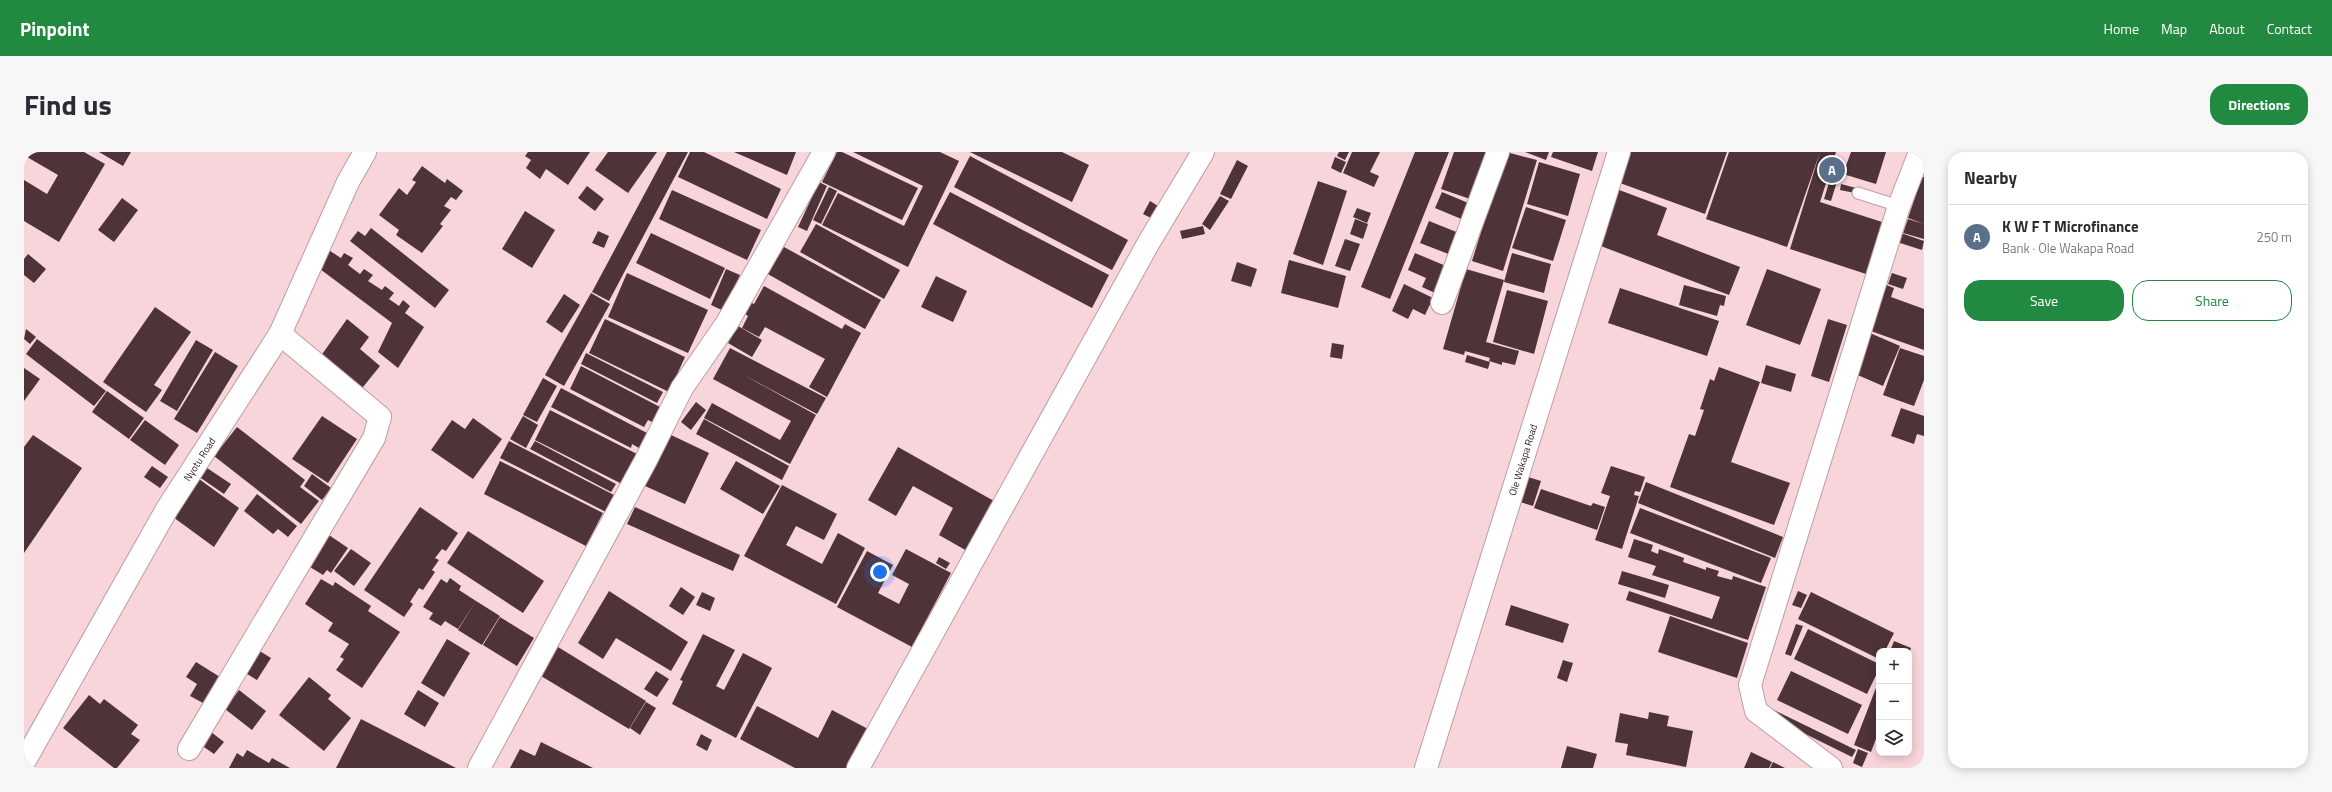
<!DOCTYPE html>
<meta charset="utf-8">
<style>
:root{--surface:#fff;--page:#f7f7f7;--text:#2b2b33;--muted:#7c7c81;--line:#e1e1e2;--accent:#218a40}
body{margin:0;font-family:"Titillium Web",sans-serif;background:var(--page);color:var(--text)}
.controls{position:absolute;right:12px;bottom:12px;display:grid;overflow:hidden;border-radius:8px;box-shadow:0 2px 10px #0003}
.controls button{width:36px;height:36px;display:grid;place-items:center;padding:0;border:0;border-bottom:1px solid var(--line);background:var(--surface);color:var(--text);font:20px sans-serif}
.you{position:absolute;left:856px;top:420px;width:14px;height:14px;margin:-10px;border:3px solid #fff;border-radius:50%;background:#1a73e8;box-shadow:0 0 0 6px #1a73e833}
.badge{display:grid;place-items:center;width:26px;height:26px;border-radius:50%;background:var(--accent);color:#fff;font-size:13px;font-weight:700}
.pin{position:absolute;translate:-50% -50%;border:2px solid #fff;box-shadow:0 1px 4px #0006}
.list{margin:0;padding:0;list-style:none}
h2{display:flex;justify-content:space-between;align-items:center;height:52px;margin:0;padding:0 16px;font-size:17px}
h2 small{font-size:13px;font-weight:400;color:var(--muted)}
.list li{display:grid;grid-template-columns:26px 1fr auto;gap:12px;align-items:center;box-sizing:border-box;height:64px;padding:0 16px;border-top:1px solid var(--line)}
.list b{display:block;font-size:15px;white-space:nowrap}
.list p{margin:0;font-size:13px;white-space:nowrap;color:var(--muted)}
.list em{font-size:13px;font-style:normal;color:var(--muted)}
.actions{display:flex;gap:8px;padding:12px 16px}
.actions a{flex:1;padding:9px 0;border:1px solid var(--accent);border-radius:16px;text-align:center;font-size:14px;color:var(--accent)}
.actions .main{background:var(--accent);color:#fff}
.icon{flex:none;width:22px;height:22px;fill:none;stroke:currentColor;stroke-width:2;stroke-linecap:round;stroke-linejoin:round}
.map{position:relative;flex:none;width:1900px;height:616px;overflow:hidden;border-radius:16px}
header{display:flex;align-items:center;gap:24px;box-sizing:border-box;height:56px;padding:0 20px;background:var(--accent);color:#fff}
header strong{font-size:19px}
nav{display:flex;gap:22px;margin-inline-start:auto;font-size:14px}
.intro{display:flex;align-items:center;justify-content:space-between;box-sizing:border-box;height:96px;padding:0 24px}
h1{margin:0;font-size:28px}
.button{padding:10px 18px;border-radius:16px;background:var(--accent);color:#fff;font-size:14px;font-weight:700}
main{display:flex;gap:24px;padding:0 24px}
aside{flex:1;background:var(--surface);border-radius:16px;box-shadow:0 2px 10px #0003}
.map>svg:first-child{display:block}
.building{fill:#4e3339}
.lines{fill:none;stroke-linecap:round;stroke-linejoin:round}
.service-casing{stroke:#be9da3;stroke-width:13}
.minor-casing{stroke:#be9da3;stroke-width:24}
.service{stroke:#fff;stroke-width:11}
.minor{stroke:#fff;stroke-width:22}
.labels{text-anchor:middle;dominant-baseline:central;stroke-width:4;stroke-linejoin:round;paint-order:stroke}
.street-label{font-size:10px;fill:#231719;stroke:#f8d4db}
</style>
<header>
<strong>Pinpoint</strong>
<nav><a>Home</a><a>Map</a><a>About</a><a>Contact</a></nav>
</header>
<div class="intro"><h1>Find us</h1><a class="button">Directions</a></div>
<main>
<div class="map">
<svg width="1900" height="616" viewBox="0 0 1900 616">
<rect width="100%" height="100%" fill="#f8d4db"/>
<path class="building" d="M 6,0 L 60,0 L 81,12 L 35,90 L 0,69 L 0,28 L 23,42 L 34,23 L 3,5 Z
M 75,0 L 107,0 L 99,14 Z
M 504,0 L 566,0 L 544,33 L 522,17 L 516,27 L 502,16 L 507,8 L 501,4 Z
M 584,0 L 633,0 L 604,41 L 571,18 Z
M 643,0 L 664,0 L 585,149 L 568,140 Z
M 666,0 L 680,0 L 757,37 L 743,67 L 654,25 Z
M 710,0 L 772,0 L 763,23 Z
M 813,0 L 818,0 L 894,36 L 878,68 L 798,30 Z
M 829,0 L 916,0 L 935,9 L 884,115 L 798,73 L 814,41 L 880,74 L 899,34 Z
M 946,0 L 1038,0 L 1065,13 L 1048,50 Z
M 1315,0 L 1325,0 L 1321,8 L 1313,4 Z
M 1328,0 L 1356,0 L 1346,20 L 1355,24 L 1350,35 L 1319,21 Z
M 1391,0 L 1425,0 L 1366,147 L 1337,135 Z
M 1430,0 L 1466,0 L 1449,48 L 1417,37 Z
M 1482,0 L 1513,8 L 1479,119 L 1448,109 Z
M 1501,0 L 1525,0 L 1522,8 Z
M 1529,0 L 1574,0 L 1568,19 L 1527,5 Z
M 1607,0 L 1703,0 L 1681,62 L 1596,31 Z
M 1705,0 L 1796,0 L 1763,95 L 1682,67 Z
M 1796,0 L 1812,0 L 1796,50 L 1858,70 L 1842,122 L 1766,97 Z
M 1827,0 L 1862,0 L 1852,32 L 1819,22 Z
M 946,4 L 1104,88 L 1088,118 L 930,35 Z
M 1311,5 L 1322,10 L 1317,21 L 1307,16 Z
M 1213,8 L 1224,14 L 1207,47 L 1196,42 Z
M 1515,10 L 1556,22 L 1544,64 L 1503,52 Z
M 398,14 L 421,31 L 423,27 L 439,39 L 432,48 L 427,45 L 420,54 L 427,58 L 416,72 L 419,74 L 398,101 L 372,83 L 375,78 L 355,63 L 375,36 L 383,43 L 392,30 L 388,28 Z
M 1808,21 L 1815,23 L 1807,49 L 1800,47 Z
M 1898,25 L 1900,25 L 1900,72 L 1884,66 Z
M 1294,29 L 1323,39 L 1299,113 L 1269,102 Z
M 795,30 L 803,34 L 783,79 L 774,75 Z
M 1817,32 L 1832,36 L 1831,41 L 1816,38 Z
M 563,34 L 580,47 L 571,59 L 554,46 Z
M 805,35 L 813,39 L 797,72 L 789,68 Z
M 1590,36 L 1643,56 L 1633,83 L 1716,115 L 1705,143 L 1569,91 Z
M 648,38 L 737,78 L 723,108 L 635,67 Z
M 926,40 L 1085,123 L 1068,156 L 909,72 Z
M 1418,40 L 1449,53 L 1442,69 L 1411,56 Z
M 1196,44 L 1205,49 L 1186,78 L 1178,72 Z
M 98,46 L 114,58 L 90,90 L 74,78 Z
M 1126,49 L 1134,54 L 1127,66 L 1119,62 Z
M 1502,55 L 1542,68 L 1529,109 L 1488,96 Z
M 1333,56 L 1347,61 L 1343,71 L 1329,65 Z
M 501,59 L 531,78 L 508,116 L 478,97 Z
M 1331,67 L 1344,72 L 1339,87 L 1326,82 Z
M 1884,67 L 1900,72 L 1900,87 L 1879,81 Z
M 1405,69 L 1435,81 L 1427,103 L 1396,91 Z
M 792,72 L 876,118 L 860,147 L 776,100 Z
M 1179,74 L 1181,82 L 1158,87 L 1156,79 Z
M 347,76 L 425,138 L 411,156 L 326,89 L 334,79 L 341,84 Z
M 574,79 L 585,84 L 580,96 L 568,91 Z
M 627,81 L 701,116 L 686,147 L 612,111 Z
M 1877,81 L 1900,89 L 1898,98 L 1873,90 Z
M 1321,87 L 1336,92 L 1326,119 L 1311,114 Z
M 760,95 L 857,148 L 841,177 L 742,121 L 751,103 L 754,105 Z
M 303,97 L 317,106 L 320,101 L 329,106 L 324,113 L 336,122 L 340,117 L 349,123 L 344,129 L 358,138 L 361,134 L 370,141 L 365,147 L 375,154 L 379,148 L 386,154 L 381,161 L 400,175 L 374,216 L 354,200 L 368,171 L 292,114 Z
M 1391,101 L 1422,114 L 1411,141 L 1398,135 L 1402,126 L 1384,118 Z
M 1488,101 L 1527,112 L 1520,141 L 1480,130 Z
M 4,102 L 22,117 L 10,131 L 0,123 L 0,107 Z
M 1265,108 L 1322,124 L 1314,156 L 1257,141 Z
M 1213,110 L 1233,117 L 1227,135 L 1207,129 Z
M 702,117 L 716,123 L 700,159 L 687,153 Z
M 1442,117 L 1480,128 L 1462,190 L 1495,199 L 1491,213 L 1478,210 L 1478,213 L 1465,209 L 1466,206 L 1441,199 L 1440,203 L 1419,197 Z
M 1743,117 L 1797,137 L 1776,193 L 1722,173 Z
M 603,121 L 684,158 L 664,201 L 584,165 Z
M 1868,121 L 1883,126 L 1879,137 L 1864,132 Z
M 912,124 L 943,139 L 929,170 L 897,155 Z
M 1380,132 L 1409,146 L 1401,163 L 1389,157 L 1384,167 L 1368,159 Z
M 1860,132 L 1870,136 L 1867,145 L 1900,157 L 1900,198 L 1844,178 Z
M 1660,133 L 1702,144 L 1700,154 L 1696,153 L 1693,164 L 1655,153 Z
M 740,134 L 818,177 L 821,172 L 837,181 L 803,245 L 785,235 L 801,207 L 741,175 L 735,185 L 718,176 L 724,164 L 720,161 L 726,150 L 730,152 Z
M 1596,136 L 1695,169 L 1683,204 L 1584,171 Z
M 1483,138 L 1524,149 L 1510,202 L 1469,190 Z
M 567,141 L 586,152 L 540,234 L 521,223 Z
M 540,142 L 556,153 L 538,181 L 522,170 Z
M 131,155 L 167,180 L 130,233 L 138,238 L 122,260 L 79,230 Z
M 323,167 L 345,185 L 336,197 L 356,214 L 335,240 L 294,208 Z
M 581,167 L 661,205 L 645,240 L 565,201 Z
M 1804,167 L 1823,173 L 1805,230 L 1787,224 Z
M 714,174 L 738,188 L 728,205 L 704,191 Z
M 2,177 L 12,185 L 6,192 L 0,187 Z
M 1846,181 L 1876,194 L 1859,234 L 1829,221 Z
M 13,187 L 82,239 L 70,254 L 2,202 Z
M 172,188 L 189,198 L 153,259 L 136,249 Z
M 1308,191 L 1320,193 L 1318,207 L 1306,205 Z
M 706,196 L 802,246 L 793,262 L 718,222 L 792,263 L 766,312 L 680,266 L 688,251 L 756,288 L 767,269 L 689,227 Z
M 1876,196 L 1900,204 L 1900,228 L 1890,254 L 1859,243 Z
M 191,200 L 214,214 L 173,281 L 150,267 Z
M 562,201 L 639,240 L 633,251 L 557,212 Z
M 1443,203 L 1466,210 L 1464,217 L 1441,210 Z
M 1742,213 L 1772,222 L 1767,240 L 1737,231 Z
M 557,214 L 638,256 L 630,271 L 624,268 L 620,275 L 546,237 Z
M 1695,215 L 1736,230 L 1707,310 L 1766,331 L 1750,373 L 1646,335 L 1665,282 L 1671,284 L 1680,258 L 1676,257 L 1686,227 L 1690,229 Z
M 0,216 L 16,227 L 0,249 Z
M 519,226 L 533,234 L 513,270 L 499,263 Z
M 537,236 L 623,281 L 615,296 L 608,292 L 607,296 L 527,255 Z
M 83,239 L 120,266 L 105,287 L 68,260 Z
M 672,250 L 682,258 L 667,278 L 657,270 Z
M 1877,256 L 1900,264 L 1900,284 L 1893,282 L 1890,292 L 1867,284 Z
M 526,258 L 613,302 L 598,332 L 511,288 Z
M 298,264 L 333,287 L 304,331 L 268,307 Z
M 499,264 L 514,273 L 502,296 L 486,287 Z
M 449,266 L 478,287 L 449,327 L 407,298 L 428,268 L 441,277 Z
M 680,267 L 765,314 L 758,328 L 672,282 Z
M 121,268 L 155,293 L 141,313 L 106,288 Z
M 213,275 L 281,328 L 276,335 L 295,349 L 277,372 L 190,304 Z
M 645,282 L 685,301 L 661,352 L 621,334 Z
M 9,283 L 58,316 L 0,401 L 0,295 Z
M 485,289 L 590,343 L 582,360 L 476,306 Z
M 511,289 L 592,332 L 587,340 L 506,297 Z
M 874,295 L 970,349 L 943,399 L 915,383 L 929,356 L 889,334 L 872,364 L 844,348 Z
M 476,309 L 579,361 L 562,394 L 460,342 Z
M 712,309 L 756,334 L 739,362 L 696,337 Z
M 128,314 L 144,325 L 136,336 L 120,325 Z
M 180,314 L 207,332 L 200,342 L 174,324 Z
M 1587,314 L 1621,325 L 1616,340 L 1611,339 L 1610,343 L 1615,344 L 1598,397 L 1571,388 L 1586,344 L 1577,341 Z
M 288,322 L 307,336 L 298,348 L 280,334 Z
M 1504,325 L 1517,329 L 1509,354 L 1496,350 Z
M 175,327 L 215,356 L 190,395 L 149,365 Z
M 1622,330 L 1759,385 L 1751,406 L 1614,351 Z
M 758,333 L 813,362 L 800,388 L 772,374 L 762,393 L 798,412 L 814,381 L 841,396 L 812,452 L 720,404 Z
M 1517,337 L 1567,354 L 1569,351 L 1581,355 L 1573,378 L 1510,356 Z
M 233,342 L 273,374 L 264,385 L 254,377 L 249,382 L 220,359 Z
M 396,355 L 434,381 L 422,399 L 418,397 L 411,406 L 415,408 L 408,418 L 411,420 L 399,438 L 395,436 L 386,450 L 389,452 L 380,465 L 340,438 Z
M 611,355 L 716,403 L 709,419 L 603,372 Z
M 1616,356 L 1747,406 L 1737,431 L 1606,381 Z
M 444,379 L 520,429 L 499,461 L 423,411 Z
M 302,381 L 324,396 L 307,421 L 303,418 L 299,423 L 281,412 Z
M 1610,387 L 1629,393 L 1627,399 L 1634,402 L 1635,397 L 1660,406 L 1659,410 L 1682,418 L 1682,415 L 1695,419 L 1693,424 L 1708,428 L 1709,424 L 1742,435 L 1724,488 L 1602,448 L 1605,439 L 1688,467 L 1696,445 L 1628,423 L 1632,414 L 1604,405 Z
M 327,397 L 347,411 L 330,434 L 310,419 Z
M 882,397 L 927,421 L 888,495 L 813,455 L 843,399 L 869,413 L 854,441 L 875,452 L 885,432 L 868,423 Z
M 915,405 L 926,411 L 922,417 L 912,411 Z
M 1598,419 L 1645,433 L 1641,446 L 1594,432 Z
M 426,426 L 437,434 L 435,438 L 452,449 L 434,477 L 421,469 L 417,474 L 405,467 L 409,461 L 399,455 L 417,427 L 423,431 Z
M 297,427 L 309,434 L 311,430 L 347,454 L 344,459 L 376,480 L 338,536 L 312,518 L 320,507 L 316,505 L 325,492 L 304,479 L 309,471 L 281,452 Z
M 657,435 L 671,445 L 659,463 L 645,454 Z
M 585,439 L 664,490 L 647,519 L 592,486 L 579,507 L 554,491 Z
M 1774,439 L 1783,443 L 1777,456 L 1768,453 Z
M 678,440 L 691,446 L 686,459 L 672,453 Z
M 1787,440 L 1870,481 L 1861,499 L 1855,499 L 1855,507 L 1774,467 Z
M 452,449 L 476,464 L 458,493 L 434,478 Z
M 1487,453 L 1545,472 L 1539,491 L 1481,473 Z
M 1646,464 L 1724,491 L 1713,526 L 1634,500 Z
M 476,465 L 510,486 L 493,514 L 459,493 Z
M 1772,472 L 1779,474 L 1767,504 L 1761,502 Z
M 1784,477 L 1855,512 L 1855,517 L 1843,542 L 1770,507 Z
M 679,482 L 711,498 L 692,534 L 700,538 L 719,501 L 748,516 L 712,586 L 648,552 L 659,529 L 656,528 Z
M 423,487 L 446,501 L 420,545 L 397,531 Z
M 1870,489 L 1887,496 L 1886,499 L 1866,499 Z
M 534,495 L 622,549 L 605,577 L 517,524 Z
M 234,498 L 247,506 L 233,528 L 220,520 Z
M 1539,508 L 1549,511 L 1543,530 L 1533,526 Z
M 172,510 L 196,525 L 179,551 L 166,544 L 173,532 L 162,525 Z
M 632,519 L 645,527 L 633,545 L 620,537 Z
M 1767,519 L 1838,553 L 1824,582 L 1753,548 Z
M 285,525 L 307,543 L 304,547 L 327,566 L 300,599 L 255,563 Z
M 1855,528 L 1855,579 L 1847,600 L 1830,593 Z
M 215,538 L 242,559 L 228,578 L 201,557 Z
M 394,538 L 415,551 L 401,575 L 380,562 Z
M 65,543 L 76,552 L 80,547 L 114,573 L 107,582 L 116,588 L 93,616 L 90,616 L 39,576 Z
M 622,550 L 632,556 L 616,583 L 606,576 Z
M 733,554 L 794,586 L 808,558 L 844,577 L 823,616 L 771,616 L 716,587 Z
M 1746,556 L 1832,598 L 1828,605 L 1743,563 Z
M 1625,560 L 1645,564 L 1643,574 L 1669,579 L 1662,615 L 1602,603 L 1604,592 L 1591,590 L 1596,561 L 1624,567 Z
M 337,567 L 432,616 L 312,616 Z
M 187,580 L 200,590 L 190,602 L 177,593 Z
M 677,582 L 688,588 L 683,599 L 672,593 Z
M 517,590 L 569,616 L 486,616 L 496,597 L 511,604 Z
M 1543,594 L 1573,602 L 1569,616 L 1537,616 Z
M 1834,597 L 1844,601 L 1838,615 L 1829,611 Z
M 223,598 L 245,611 L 248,606 L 266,616 L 205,616 L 213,601 L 219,605 Z
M 1727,600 L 1748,610 L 1745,616 L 1720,616 Z
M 1749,610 L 1761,616 L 1746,616 Z"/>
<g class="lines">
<g class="service-casing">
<path id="service" d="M 1834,41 L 1875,54"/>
</g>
<g class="minor-casing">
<g id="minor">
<path d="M 1418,151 L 1474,0"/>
<path d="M 165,597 L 350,286 L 356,265 L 256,182"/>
<path id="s1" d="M 0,610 L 143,357 L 256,182 L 324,30 L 341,0"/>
<path d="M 455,616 L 622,308 L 658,236 L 703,171 L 800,0"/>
<path d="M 834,616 L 1125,90 L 1179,0"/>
<path id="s2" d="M 1402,616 L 1595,0"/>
<path d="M 1807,616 L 1732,559 L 1726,533 L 1875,54 L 1896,0"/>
</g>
</g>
<use href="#service" class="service"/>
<use href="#minor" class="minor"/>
</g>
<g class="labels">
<g class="street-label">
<text stroke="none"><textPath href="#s1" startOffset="350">Nyotu Road</textPath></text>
<text stroke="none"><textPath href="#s2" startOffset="323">Ole Wakapa Road</textPath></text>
</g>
</g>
</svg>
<div class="controls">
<button>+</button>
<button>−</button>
<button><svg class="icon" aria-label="layers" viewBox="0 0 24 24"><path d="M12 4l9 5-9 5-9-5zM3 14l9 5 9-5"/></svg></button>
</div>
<div class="you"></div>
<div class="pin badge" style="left:1808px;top:18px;background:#5c6f8a">A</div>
</div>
<aside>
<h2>Nearby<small></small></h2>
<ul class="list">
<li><span class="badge" style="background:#5c6f8a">A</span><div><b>K W F T Microfinance</b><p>Bank · Ole Wakapa Road</p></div><em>250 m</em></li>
</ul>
<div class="actions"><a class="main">Save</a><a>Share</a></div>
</aside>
</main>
